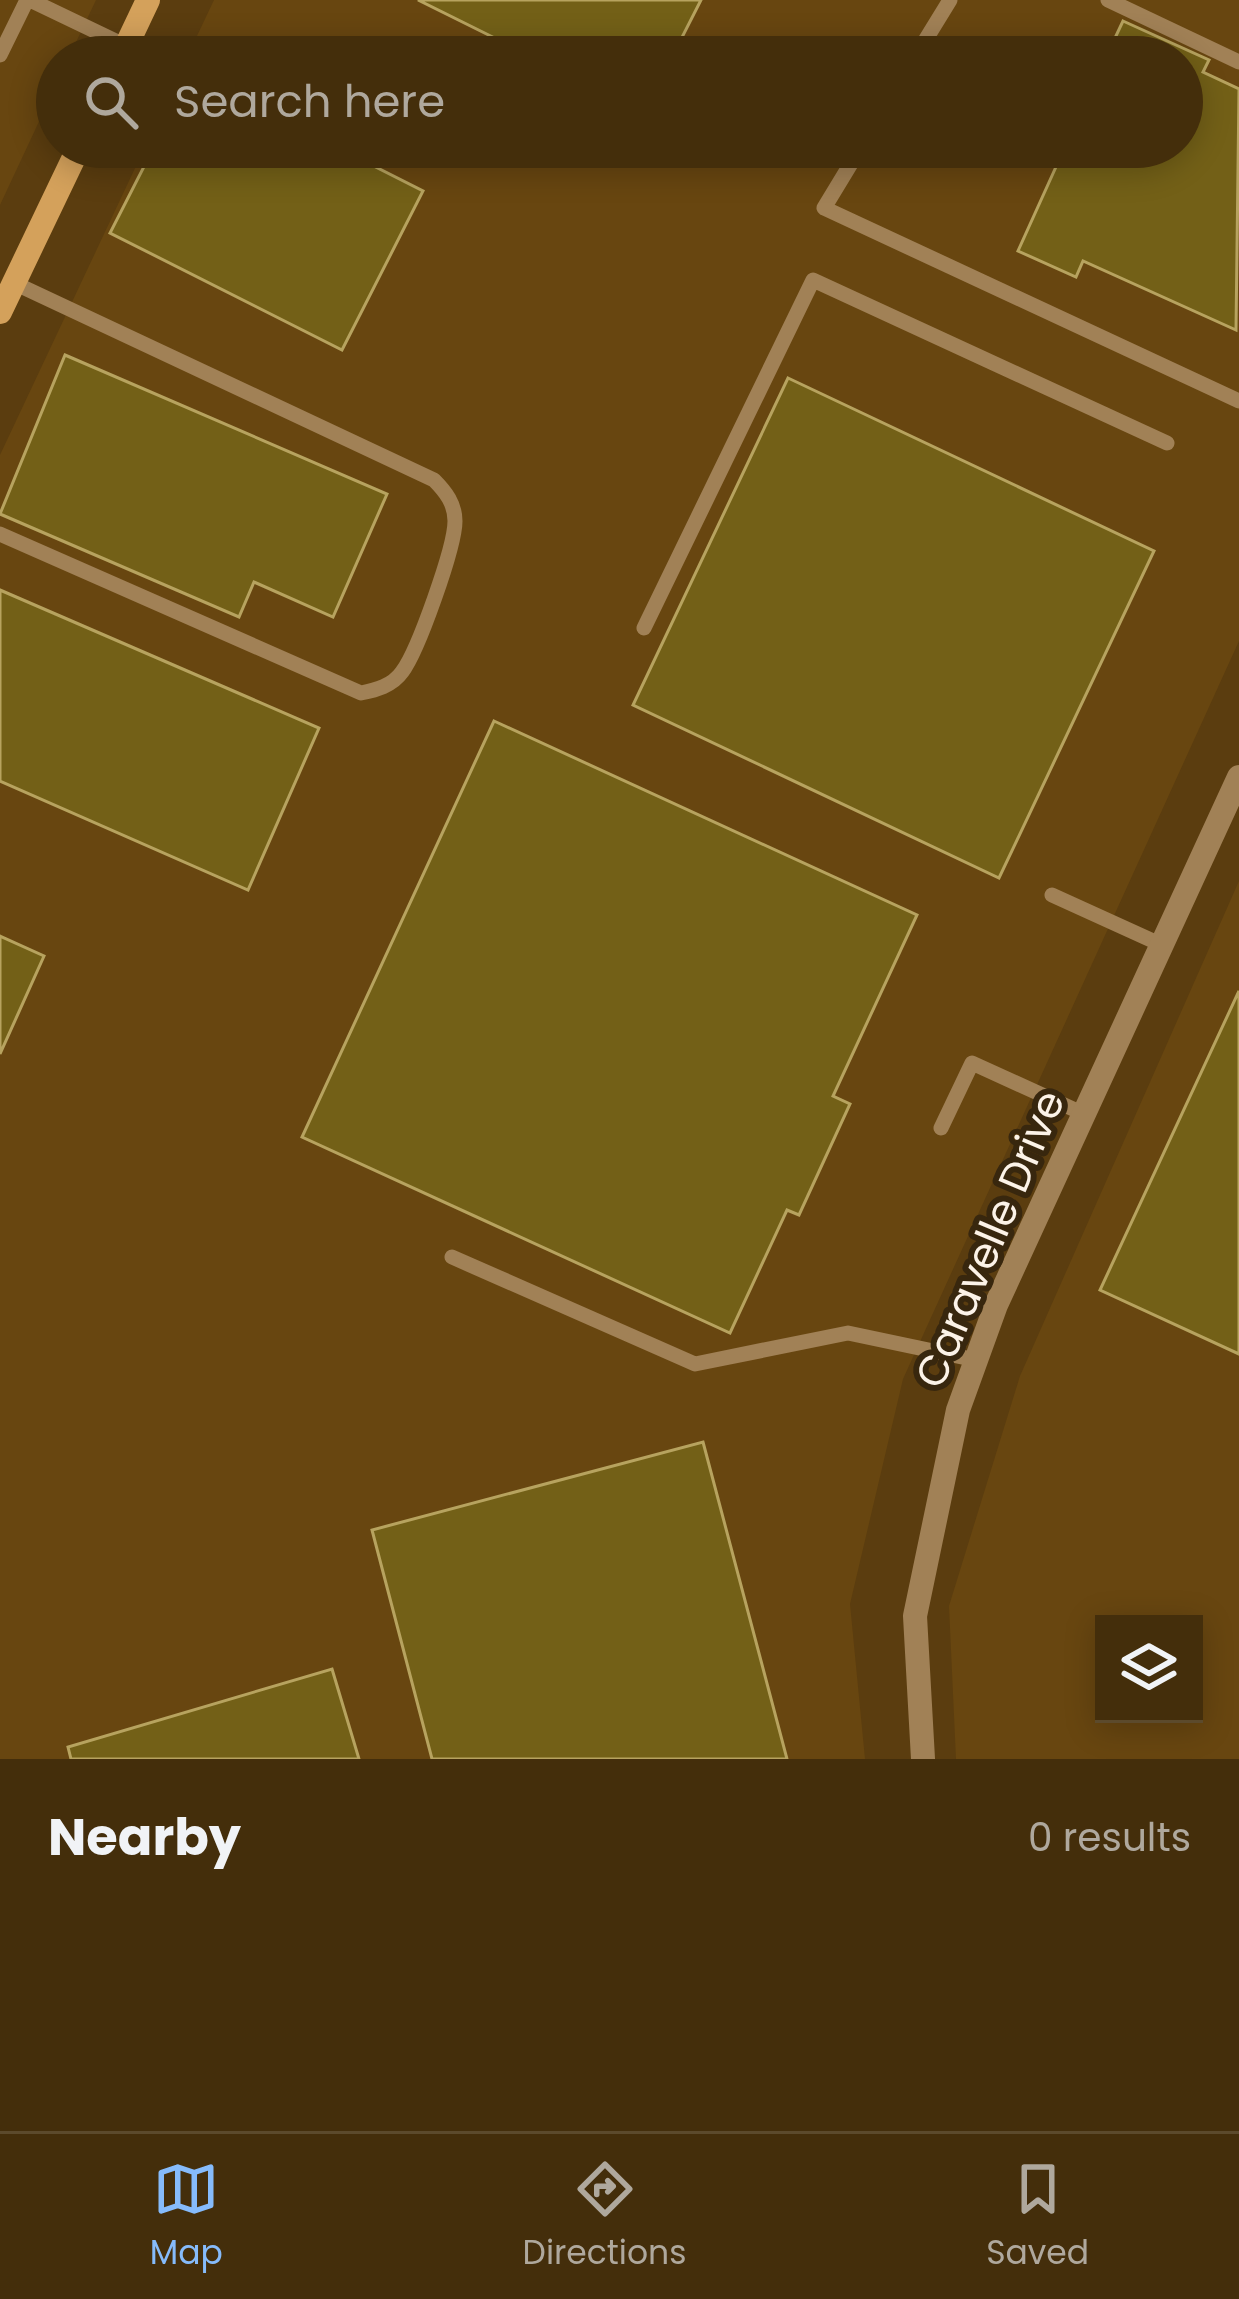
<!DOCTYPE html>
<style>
:root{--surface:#442e0b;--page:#4b3614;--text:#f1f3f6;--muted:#afa89d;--line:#5c4a2c;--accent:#86bbfb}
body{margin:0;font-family:Poppins,sans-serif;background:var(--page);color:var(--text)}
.controls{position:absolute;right:36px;bottom:36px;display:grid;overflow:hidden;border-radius:0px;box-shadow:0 6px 30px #0003}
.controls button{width:108px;height:108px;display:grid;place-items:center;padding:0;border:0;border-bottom:3px solid var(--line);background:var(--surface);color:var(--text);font:60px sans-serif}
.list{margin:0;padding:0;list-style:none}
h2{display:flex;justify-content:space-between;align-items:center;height:156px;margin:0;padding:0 48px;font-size:51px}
h2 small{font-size:39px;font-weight:400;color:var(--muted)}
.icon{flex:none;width:66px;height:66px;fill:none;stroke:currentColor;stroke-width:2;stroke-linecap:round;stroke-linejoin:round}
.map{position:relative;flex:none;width:1239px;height:1759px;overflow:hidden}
.search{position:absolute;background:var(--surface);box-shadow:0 6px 30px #0003;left:36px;right:36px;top:36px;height:132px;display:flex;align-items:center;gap:30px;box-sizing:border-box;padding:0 42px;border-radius:66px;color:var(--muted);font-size:45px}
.sheet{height:372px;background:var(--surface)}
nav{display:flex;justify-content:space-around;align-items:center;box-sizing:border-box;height:168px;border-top:3px solid var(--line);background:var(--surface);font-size:33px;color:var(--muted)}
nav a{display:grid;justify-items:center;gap:6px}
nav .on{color:var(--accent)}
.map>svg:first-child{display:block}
.built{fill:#684610;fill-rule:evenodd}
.building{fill:#736017;stroke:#b7a35f;stroke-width:3}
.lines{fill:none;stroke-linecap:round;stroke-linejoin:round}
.lane{stroke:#a18156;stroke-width:15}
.street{stroke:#a18156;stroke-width:24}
.secondary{stroke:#d4a15b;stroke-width:24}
.labels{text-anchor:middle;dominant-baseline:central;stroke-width:12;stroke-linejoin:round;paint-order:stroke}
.street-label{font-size:42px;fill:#fcf3e8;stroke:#38270e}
</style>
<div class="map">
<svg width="1239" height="1759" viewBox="0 0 1239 1759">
<rect width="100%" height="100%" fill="#5b3d0f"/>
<path class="built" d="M 0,0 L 96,0 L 69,57 L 57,57 L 57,83 L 0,205 Z
M 214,0 L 1239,0 L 1239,641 L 903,1379 L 850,1604 L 865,1759 L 0,1759 L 0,455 L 145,147 L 1182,147 L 1182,57 L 187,57 Z
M 1239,881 L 1239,1759 L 956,1759 L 949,1606 L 1020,1376 ZM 1104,1624 L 1194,1624 L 1194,1714 L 1104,1714 Z"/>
<path class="building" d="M 418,0 L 701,0 L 672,57 L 533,57 Z
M 1123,21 L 1209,60 L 1203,72 L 1239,89 L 1236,330 L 1083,261 L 1076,277 L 1018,251 L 1065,147 L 1182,147 L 1182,57 L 1106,57 Z
M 154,147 L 336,147 L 423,191 L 342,350 L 110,233 Z
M 65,355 L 387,494 L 333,617 L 254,582 L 239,617 L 0,514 Z
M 788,378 L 1154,551 L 999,878 L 633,705 Z
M 0,590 L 319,728 L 248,890 L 0,781 Z
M 494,721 L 917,915 L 833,1096 L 850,1104 L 799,1215 L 787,1210 L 730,1333 L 302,1137 Z
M 0,936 L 44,956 L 0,1054 Z
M 1239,991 L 1239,1354 L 1100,1290 Z
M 703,1442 L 787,1759 L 432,1759 L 372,1530 Z
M 332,1669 L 359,1759 L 71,1759 L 68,1747 Z"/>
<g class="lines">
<path class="lane" d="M 30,0 L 126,46
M 1108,0 L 1239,62
M 0,55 L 27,0
M 915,57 L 950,0
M 861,147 L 824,208 L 1239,401
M 0,534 L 361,693 C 376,690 392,686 402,672 C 418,651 455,547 455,521 C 455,504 446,492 434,480 L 14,283
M 644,628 L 813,280 L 1167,443
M 1052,895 L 1162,945
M 941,1128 L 972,1063 L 1084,1114
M 452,1257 L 695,1364 L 848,1333 L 976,1360"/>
<path class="street" d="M 923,1759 L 915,1616 L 958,1410 L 996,1305 L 1239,777"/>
<path class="secondary" d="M 121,57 L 148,0
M 0,312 L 79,147"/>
</g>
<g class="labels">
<g class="street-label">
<text transform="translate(990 1239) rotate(-67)">Caravelle Drive</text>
</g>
</g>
</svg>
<div class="controls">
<button><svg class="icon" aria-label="layers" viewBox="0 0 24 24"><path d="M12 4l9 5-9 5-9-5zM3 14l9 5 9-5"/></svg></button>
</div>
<div class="search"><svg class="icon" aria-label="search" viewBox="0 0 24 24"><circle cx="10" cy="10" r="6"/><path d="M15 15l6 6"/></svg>Search here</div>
</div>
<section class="sheet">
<h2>Nearby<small>0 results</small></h2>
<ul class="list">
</ul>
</section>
<nav>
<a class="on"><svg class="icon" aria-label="map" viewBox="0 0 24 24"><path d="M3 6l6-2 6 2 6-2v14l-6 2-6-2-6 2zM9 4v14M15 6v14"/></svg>Map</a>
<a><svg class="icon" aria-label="directions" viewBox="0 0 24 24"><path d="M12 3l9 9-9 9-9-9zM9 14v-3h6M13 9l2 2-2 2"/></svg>Directions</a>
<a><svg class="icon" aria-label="saved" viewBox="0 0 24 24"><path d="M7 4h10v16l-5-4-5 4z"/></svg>Saved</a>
</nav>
